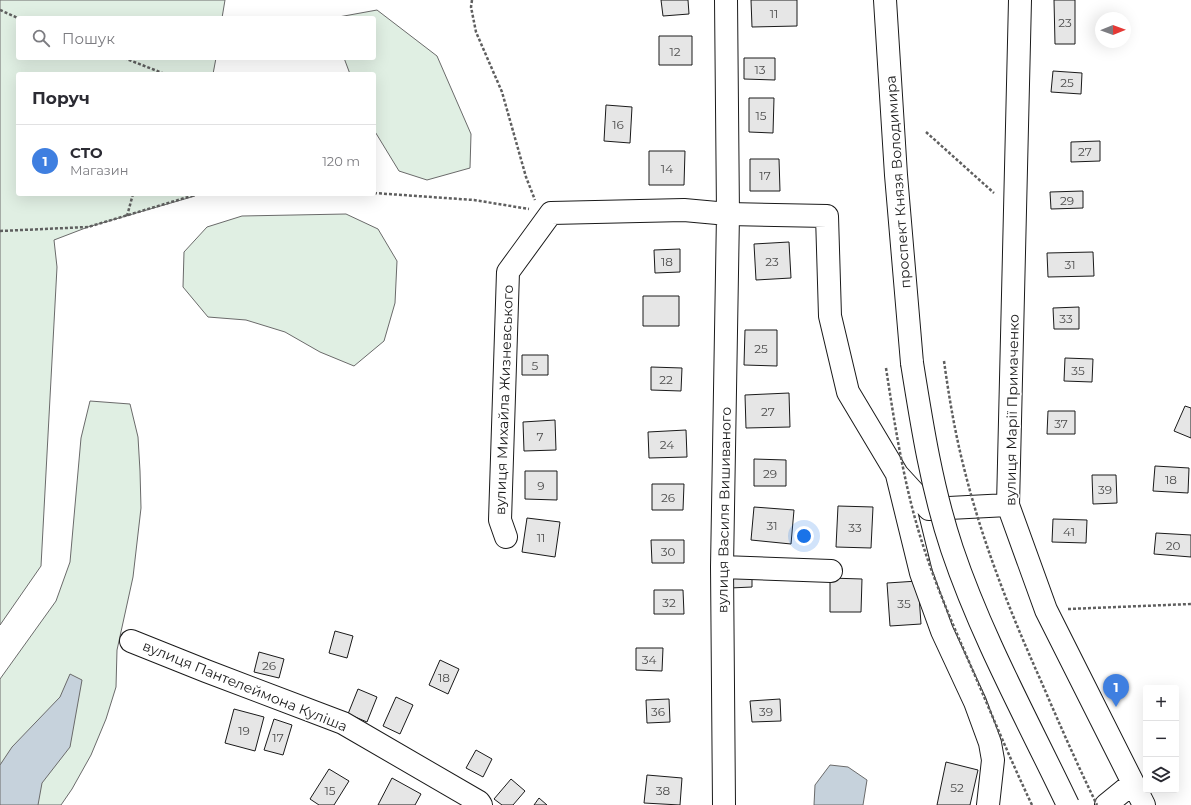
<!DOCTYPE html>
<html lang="uk">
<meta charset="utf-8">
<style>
:root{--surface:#fff;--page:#f7f7f7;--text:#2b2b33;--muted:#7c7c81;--line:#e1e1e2;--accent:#c62828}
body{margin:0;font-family:Montserrat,sans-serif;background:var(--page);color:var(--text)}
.controls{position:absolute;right:12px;bottom:12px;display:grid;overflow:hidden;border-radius:4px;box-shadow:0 4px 16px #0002}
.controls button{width:36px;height:36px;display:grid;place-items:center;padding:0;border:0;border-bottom:1px solid var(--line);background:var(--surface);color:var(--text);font:20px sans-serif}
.compass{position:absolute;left:1095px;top:12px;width:36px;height:36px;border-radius:50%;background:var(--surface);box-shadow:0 4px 16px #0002;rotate:89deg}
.you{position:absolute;left:804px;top:536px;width:14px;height:14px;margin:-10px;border:3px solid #fff;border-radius:50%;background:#1a73e8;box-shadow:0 0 0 6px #1a73e833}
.badge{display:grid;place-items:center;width:26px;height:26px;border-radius:50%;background:var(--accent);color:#fff;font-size:13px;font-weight:700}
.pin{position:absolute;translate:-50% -33px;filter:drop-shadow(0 1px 2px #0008)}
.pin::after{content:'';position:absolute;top:21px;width:14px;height:12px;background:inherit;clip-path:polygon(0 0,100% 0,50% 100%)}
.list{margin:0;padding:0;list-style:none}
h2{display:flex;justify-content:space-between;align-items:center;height:52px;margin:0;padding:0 16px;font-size:17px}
h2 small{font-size:13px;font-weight:400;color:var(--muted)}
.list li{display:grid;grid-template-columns:26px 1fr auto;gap:12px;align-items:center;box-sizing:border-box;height:72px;padding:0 16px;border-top:1px solid var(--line)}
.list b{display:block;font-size:15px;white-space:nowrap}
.list p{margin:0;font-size:13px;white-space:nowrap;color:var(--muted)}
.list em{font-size:13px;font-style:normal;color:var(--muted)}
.icon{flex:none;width:22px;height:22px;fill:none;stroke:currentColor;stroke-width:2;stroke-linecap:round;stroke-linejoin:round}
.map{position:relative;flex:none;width:1191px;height:805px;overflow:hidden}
.search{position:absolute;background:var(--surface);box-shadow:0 4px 16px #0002;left:16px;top:16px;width:360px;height:44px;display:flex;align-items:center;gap:10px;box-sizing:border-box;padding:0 14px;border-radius:4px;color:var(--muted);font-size:15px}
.panel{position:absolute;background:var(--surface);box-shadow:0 4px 16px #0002;left:16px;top:72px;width:360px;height:124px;border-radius:4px}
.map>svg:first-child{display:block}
.green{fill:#e0efe3;stroke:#6a6a6a}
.water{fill:#c6d2dc;stroke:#6a6a6a}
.building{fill:#e6e6e6;stroke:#1a1a1a}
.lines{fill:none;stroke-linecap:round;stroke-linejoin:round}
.minor-casing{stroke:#1a1a1a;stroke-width:24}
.major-casing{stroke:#1a1a1a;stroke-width:24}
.path{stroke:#5f5f5f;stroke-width:2.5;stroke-dasharray:3 2;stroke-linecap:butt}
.minor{stroke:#fff;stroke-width:22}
.major{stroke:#fff;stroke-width:22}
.major-bridge-casing{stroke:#1a1a1a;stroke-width:24;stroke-linecap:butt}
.path-bridge{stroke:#5f5f5f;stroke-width:2.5;stroke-dasharray:3 2;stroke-linecap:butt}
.major-bridge{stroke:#fff;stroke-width:22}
.labels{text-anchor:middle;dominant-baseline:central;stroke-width:3;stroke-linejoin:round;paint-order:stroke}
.number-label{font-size:12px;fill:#4d4d4d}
.street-label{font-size:14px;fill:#1a1a1a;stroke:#fff}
</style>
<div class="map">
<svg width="1191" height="805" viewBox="0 0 1191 805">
<rect width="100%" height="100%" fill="#fff"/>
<path class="green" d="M 0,0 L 225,0 L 222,18 L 18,18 L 18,58 L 216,58 L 213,74 L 18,74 L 18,194 L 195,194 L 195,196 L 88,227 L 54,240 L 57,267 L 41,566 L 0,625 Z
M 377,10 L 437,56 L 471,134 L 470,168 L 427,180 L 399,171 L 374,130 L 374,74 L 350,74 L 344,58 L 374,58 L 374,18 L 333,18 Z
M 346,214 L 378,229 L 397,261 L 395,303 L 384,341 L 354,366 L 320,352 L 285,332 L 246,320 L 208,317 L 183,287 L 184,252 L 207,227 L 242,216 Z
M 90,401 L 130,404 L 138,437 L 140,471 L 141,508 L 133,577 L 117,650 L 116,687 L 106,719 L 91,755 L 72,789 L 61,805 L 0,805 L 0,679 L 56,601 L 70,562 L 81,438 Z"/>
<path class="water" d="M 70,674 L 82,680 L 70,747 L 42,783 L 38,805 L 0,805 L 0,765 L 12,747 L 60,697 Z
M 830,765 L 848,767 L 867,780 L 863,805 L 814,805 L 815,785 Z"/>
<path class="building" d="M 661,0 L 688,0 L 689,14 L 663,16 Z
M 751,0 L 797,0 L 797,26 L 752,27 Z
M 1054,0 L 1075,0 L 1075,44 L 1055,44 Z
M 659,36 L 692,36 L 692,65 L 659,65 Z
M 744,58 L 775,58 L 775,80 L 744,79 Z
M 1053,71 L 1082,73 L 1081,94 L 1051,92 Z
M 749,98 L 774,98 L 773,133 L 749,132 Z
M 606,105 L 632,107 L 630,143 L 604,141 Z
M 1100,141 L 1100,161 L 1071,162 L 1071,142 Z
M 649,151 L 685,151 L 684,185 L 649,185 Z
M 750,159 L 779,159 L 780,191 L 750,191 Z
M 1083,191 L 1083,208 L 1051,209 L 1050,192 Z
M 789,242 L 791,278 L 756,280 L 754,244 Z
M 680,249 L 680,272 L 655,273 L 654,250 Z
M 1093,252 L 1094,276 L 1048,277 L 1047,253 Z
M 643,296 L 679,296 L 679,326 L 643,326 Z
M 1079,307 L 1079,329 L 1054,329 L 1053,308 Z
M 745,330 L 777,330 L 777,366 L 744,365 Z
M 522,355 L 548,355 L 548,375 L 522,375 Z
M 1065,358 L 1093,359 L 1092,382 L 1064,381 Z
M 651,367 L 682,368 L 681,391 L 651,390 Z
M 789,393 L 790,427 L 746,428 L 745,395 Z
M 1185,406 L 1191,408 L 1191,438 L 1174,431 Z
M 1048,411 L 1075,411 L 1075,434 L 1047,434 Z
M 555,420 L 556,450 L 524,451 L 523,422 Z
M 686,430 L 687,457 L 649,458 L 648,432 Z
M 754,459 L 786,460 L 786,486 L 754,486 Z
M 1155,466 L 1189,468 L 1188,493 L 1153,491 Z
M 525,471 L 557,471 L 557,500 L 525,499 Z
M 1092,475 L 1116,475 L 1117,503 L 1093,504 Z
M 652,484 L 684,484 L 683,510 L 652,510 Z
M 838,506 L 873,507 L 871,548 L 836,547 Z
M 754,507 L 794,510 L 791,544 L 751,540 Z
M 527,518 L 560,522 L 555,557 L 522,552 Z
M 1053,519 L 1087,520 L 1086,543 L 1052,542 Z
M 1156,533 L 1191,535 L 1191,557 L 1154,554 Z
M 651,540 L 684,540 L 684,563 L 652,563 Z
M 730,575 L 752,575 L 752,587 L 730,588 Z
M 830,578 L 862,579 L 861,612 L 830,612 Z
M 918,581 L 921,624 L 890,626 L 887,583 Z
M 654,590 L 683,590 L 684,614 L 654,614 Z
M 335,631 L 353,636 L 347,658 L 329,653 Z
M 636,648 L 663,648 L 662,671 L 636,670 Z
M 259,652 L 284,659 L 279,678 L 254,672 Z
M 440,660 L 459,669 L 448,694 L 429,685 Z
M 358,689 L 377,697 L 367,722 L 348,714 Z
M 396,697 L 413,705 L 400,734 L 383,726 Z
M 669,699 L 670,722 L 647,723 L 646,700 Z
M 780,699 L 781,721 L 752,722 L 750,701 Z
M 234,709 L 264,717 L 255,751 L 225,743 Z
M 274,719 L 292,725 L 283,755 L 264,750 Z
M 476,750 L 492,759 L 483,777 L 466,768 Z
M 946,762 L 978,770 L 970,805 L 937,805 Z
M 329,769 L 349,781 L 334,805 L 319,805 L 310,799 Z
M 647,775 L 682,778 L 680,805 L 644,803 Z
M 392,778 L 421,794 L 415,805 L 378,805 Z
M 511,779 L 525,791 L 513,805 L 502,805 L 494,799 Z
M 539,798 L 547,805 L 534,805 Z"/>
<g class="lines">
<g class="minor-casing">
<path id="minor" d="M 1020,0 L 1008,505 L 1046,610 L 1133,783 L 1106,805
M 897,475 L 921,573 L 942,631 L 975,702 L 990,743 L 993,760 L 988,805
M 506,537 L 500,520 L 508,272 L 551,213 L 684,210 L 728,214 L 827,216 L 830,316 L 848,392 L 897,474 L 929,509 L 1008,505
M 722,567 L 831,571
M 131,641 L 206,671 L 343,723 L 479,802 L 481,805
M 1133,783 L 1144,805
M 724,805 L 722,567 L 728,214 L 726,0"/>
</g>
<g class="major-casing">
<path id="major" d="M 885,0 L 896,175 L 912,363"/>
</g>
<path class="path" d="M 472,0 L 471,7 L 476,32 L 502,92 L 526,177 L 535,200
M 0,10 L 18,18
M 124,58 L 165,74
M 926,132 L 994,193
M 374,193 L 474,200 L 529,209
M 127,216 L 133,194
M 0,231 L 88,227 L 198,194
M 1068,609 L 1191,604"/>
<use href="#minor" class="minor"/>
<use href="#major" class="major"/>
<g class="major-bridge-casing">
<path id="major-bridge" d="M 912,363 C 922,426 932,489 952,549 C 982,638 1028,721 1068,805"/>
</g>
<path class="path-bridge" d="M 944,361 C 949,397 955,433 964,468 C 982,541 1010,612 1041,681 C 1059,723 1077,764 1097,805
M 886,368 C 894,420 902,472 916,522 C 931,576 954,627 976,678 C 994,720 1012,763 1032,805"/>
<use href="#major-bridge" class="major-bridge"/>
</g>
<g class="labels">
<g class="number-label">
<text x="774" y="13">11</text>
<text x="1065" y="22">23</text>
<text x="675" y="51">12</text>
<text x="760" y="69">13</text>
<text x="1067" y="82">25</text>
<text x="761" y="115">15</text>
<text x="618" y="124">16</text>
<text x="1085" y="151">27</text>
<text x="667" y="168">14</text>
<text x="765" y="175">17</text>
<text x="1067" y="200">29</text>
<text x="667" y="261">18</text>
<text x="772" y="261">23</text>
<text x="1070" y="264">31</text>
<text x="1066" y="318">33</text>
<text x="761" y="348">25</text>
<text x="535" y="365">5</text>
<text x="1078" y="370">35</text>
<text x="666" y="379">22</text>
<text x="768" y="411">27</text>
<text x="1061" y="423">37</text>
<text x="540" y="436">7</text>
<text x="667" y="444">24</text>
<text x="770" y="473">29</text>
<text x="1171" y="479">18</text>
<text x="541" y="485">9</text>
<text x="1105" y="489">39</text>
<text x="668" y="497">26</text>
<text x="772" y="525">31</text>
<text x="855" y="527">33</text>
<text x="1069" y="531">41</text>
<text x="541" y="537">11</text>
<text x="1173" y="545">20</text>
<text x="668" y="551">30</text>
<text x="669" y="602">32</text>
<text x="904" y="603">35</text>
<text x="649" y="659">34</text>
<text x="269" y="665">26</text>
<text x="444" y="677">18</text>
<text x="658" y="711">36</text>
<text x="766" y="711">39</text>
<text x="244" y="730">19</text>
<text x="278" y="737">17</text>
<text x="957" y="787">52</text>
<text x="330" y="790">15</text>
<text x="663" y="790">38</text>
</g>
<g class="street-label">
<text transform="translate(898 182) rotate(-94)">проспект Князя Володимира</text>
<text transform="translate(504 400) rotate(-88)">вулиця Михайла Жизневського</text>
<text transform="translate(1012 410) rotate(-89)">вулиця Марії Примаченко</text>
<text transform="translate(724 510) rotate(-89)">вулиця Василя Вишиваного</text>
<text transform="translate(245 686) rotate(22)">вулиця Пантелеймона Куліша</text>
</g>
</g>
</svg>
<div class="controls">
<button>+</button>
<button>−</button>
<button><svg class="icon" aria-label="layers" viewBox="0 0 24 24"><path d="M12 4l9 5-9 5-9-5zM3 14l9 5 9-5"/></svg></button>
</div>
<svg class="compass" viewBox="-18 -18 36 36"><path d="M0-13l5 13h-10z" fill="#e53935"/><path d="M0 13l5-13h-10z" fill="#7c7c81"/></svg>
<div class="you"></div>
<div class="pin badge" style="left:1116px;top:707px;background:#3f7fe0">1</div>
<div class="search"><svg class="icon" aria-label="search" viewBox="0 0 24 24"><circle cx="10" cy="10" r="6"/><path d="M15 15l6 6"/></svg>Пошук</div>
<section class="panel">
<h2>Поруч<small></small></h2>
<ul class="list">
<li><span class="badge" style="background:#3f7fe0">1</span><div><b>СТО</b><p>Магазин</p></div><em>120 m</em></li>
</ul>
</section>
</div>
